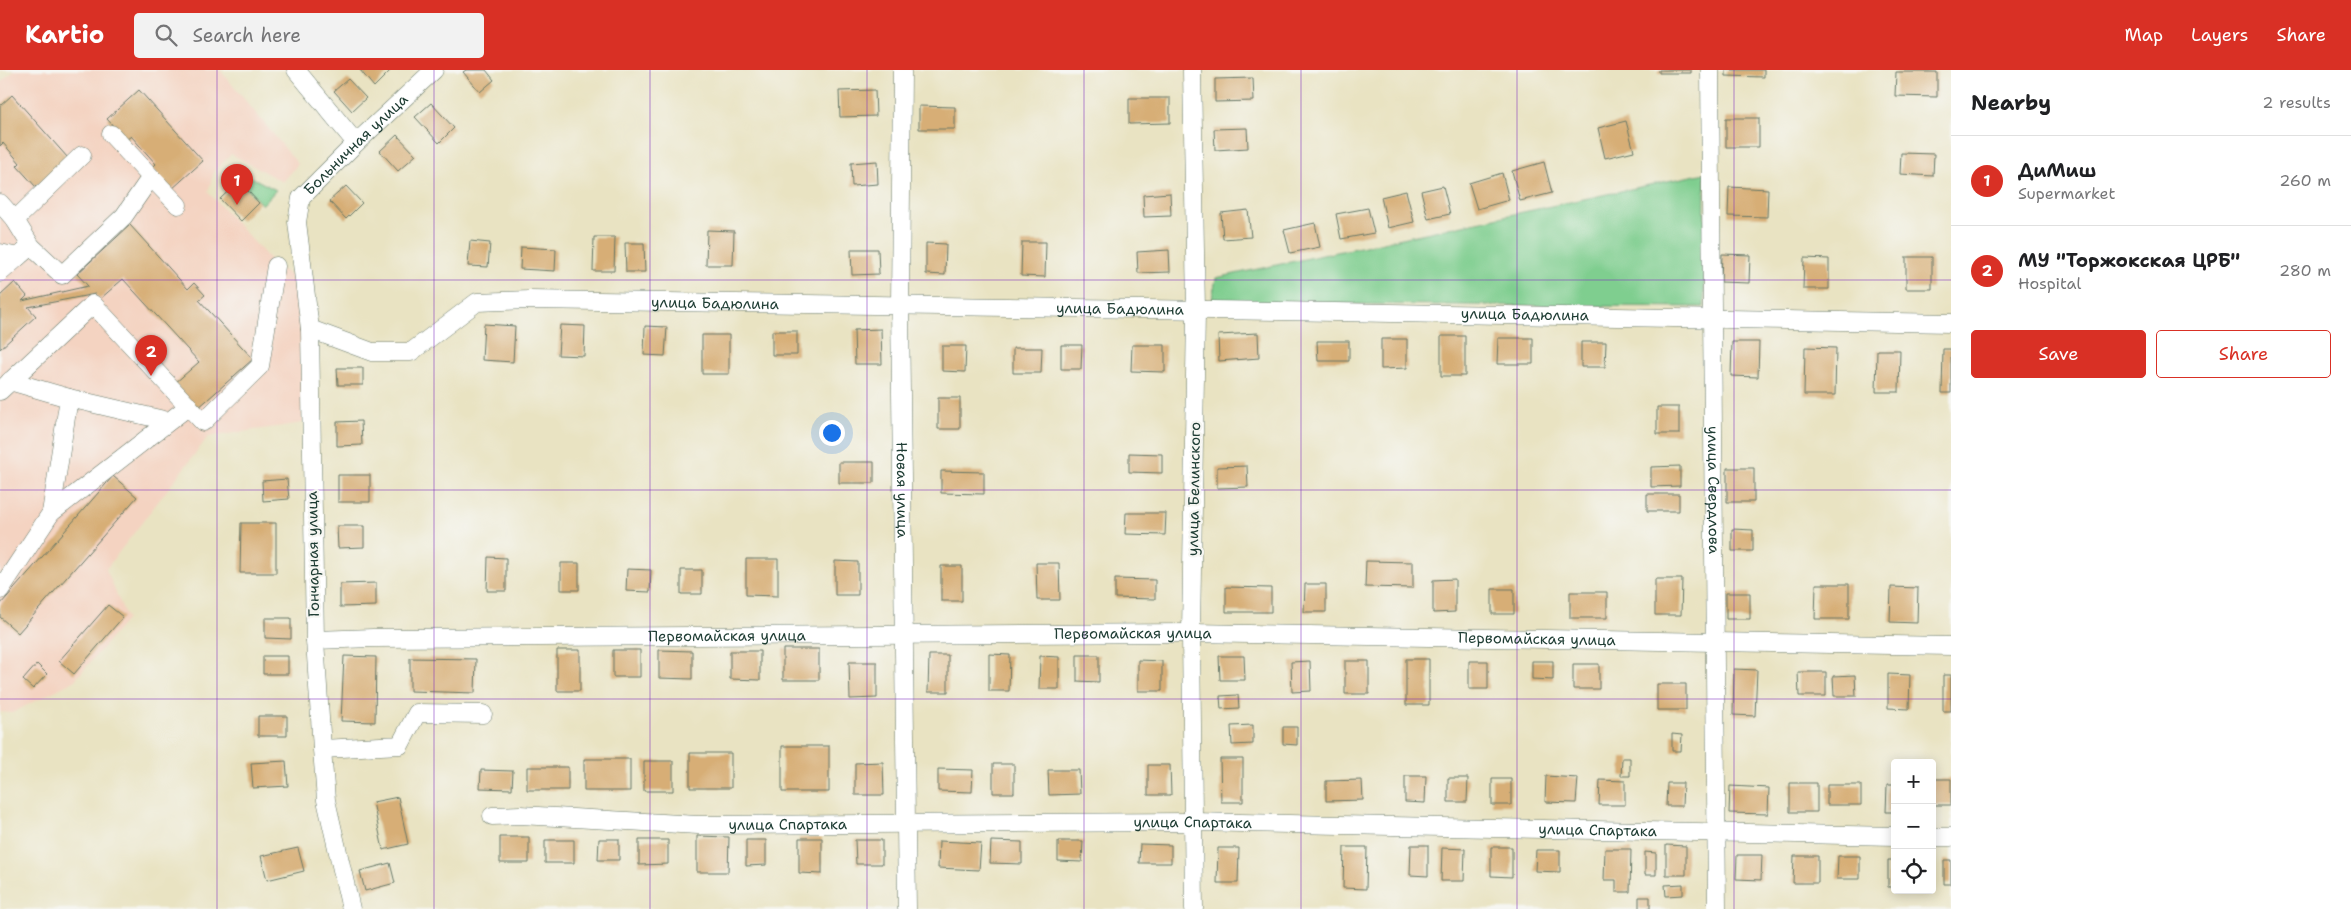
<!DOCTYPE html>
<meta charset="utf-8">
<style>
:root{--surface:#fff;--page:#f2f2f2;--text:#202124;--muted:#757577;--line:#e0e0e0;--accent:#d93025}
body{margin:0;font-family:"Shantell Sans",sans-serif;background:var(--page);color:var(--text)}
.controls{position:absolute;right:15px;bottom:15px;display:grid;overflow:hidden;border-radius:5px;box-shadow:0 2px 12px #0003}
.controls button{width:45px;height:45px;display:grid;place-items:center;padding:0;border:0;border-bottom:1px solid var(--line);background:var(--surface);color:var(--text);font:25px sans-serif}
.you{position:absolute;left:831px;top:362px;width:18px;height:18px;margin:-12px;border:4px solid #fff;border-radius:50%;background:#1a73e8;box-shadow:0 0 0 8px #1a73e833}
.badge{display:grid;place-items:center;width:32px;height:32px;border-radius:50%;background:var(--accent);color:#fff;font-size:16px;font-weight:700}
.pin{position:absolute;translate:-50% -41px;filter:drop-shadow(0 1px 2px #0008)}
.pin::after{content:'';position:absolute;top:26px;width:18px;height:15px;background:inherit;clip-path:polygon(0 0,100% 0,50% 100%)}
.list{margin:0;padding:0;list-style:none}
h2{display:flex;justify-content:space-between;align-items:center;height:65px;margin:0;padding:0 20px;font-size:21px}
h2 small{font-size:16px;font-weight:400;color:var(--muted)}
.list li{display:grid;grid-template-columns:32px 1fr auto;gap:15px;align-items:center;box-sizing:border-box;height:90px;padding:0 20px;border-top:1px solid var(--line)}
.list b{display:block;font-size:19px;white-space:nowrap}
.list p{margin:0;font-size:16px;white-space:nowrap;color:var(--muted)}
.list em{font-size:16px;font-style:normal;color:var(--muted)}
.actions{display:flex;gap:10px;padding:15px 20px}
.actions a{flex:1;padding:11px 0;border:1px solid var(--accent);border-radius:5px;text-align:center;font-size:18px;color:var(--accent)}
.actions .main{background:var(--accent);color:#fff}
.icon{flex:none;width:28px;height:28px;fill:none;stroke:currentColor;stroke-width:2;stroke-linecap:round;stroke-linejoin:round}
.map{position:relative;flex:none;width:1951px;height:839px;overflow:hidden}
header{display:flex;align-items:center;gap:30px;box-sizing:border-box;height:70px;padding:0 25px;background:var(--accent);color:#fff}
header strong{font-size:24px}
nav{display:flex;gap:28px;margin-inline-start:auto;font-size:18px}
.search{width:350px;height:45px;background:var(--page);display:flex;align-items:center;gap:12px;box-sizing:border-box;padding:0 18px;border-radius:5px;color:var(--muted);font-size:19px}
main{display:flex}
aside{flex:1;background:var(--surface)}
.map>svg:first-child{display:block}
.built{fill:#f4d3c1}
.green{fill:#7fce8f;stroke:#4f8662}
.building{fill:#d7ae76}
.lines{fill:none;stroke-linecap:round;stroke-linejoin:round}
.minor-casing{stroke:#676;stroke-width:19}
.minor{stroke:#fff;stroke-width:18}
.grid{fill:none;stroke:#7b2cbf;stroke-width:1;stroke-opacity:0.55}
.labels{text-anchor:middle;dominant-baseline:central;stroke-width:4.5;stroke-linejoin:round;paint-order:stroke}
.street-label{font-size:15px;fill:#1f3d34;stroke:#f6f6f2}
</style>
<header>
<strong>Kartio</strong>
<div class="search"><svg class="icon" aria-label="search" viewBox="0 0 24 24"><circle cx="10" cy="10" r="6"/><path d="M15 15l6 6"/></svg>Search here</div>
<nav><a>Map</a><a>Layers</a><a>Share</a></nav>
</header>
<main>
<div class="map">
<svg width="1951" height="839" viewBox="0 0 1951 839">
<rect width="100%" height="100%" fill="#f6f6f2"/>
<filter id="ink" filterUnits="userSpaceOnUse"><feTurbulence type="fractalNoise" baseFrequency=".02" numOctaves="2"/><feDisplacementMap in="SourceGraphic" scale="10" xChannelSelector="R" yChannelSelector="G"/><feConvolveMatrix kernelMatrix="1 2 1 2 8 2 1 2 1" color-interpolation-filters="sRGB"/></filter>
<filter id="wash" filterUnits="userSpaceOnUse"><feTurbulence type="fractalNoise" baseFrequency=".0096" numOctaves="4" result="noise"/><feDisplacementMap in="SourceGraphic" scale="20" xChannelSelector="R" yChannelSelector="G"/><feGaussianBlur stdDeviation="1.12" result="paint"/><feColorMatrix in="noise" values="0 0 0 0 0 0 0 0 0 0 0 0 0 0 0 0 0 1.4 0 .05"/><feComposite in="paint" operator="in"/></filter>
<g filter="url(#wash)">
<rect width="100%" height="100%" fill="#e9e3c2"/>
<path class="built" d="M 15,0 L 220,0 L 298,94 L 283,112 L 231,84 L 214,102 L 208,122 L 276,196 L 296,209 L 302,259 L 303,353 L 208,367 L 106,499 L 127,549 L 74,611 L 12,643 L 0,642 L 0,13 Z"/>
<path class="green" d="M 1705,103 L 1704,237 L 1211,233 L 1216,208 Z
M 245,106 L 251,107 L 276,120 L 262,135 L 239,111 Z"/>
<g id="blocks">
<path class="building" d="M 360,0 L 391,0 L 374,17 Z
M 466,0 L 486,0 L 494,10 L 480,22 L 463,2 Z
M 1659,0 L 1691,0 L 1691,3 L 1659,3 Z
M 1726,0 L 1764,0 L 1764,7 L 1726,6 Z
M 1896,2 L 1937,2 L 1937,27 L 1895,26 Z
M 1253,8 L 1254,31 L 1215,32 L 1215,9 Z
M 348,9 L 366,28 L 352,41 L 334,21 Z
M 139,20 L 203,91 L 171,120 L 152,98 L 156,94 L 131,66 L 126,70 L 107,49 Z
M 875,20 L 876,46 L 840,47 L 839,21 Z
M 12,25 L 68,88 L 36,117 L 17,96 L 20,93 L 3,73 L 0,76 L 0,36 Z
M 1129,28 L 1170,28 L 1170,53 L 1129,54 Z
M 431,33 L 454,58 L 439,73 L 415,47 Z
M 919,36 L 955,37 L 955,59 L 919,59 Z
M 1726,48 L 1759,48 L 1759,77 L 1726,77 Z
M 1626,51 L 1634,81 L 1605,88 L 1598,58 Z
M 1247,58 L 1248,78 L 1215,80 L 1214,59 Z
M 397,65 L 416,85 L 398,101 L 380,81 Z
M 1901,83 L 1934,84 L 1933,106 L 1900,104 Z
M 877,91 L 878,114 L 852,116 L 851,93 Z
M 1544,92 L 1552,123 L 1520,131 L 1512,101 Z
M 1502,103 L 1509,130 L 1477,139 L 1469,113 Z
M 239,111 L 259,133 L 241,151 L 220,129 Z
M 346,116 L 362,133 L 346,149 L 329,131 Z
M 1443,116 L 1450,144 L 1428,149 L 1421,121 Z
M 1729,117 L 1768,119 L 1767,147 L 1728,146 Z
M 1406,121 L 1414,152 L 1388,158 L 1381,127 Z
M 1170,123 L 1171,146 L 1144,147 L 1143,125 Z
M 1368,138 L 1374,163 L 1341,169 L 1336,144 Z
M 1248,140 L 1251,167 L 1223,169 L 1221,143 Z
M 1315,153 L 1320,177 L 1290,183 L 1284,160 Z
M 130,155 L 188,219 L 194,213 L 205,225 L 199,230 L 253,289 L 197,339 L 174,314 L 199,292 L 123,209 L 100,229 L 95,224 L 28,237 L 36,246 L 0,279 L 0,226 L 15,212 L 27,226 L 22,231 L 88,216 L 77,204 Z
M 707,160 L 734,161 L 733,195 L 706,195 Z
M 594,167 L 615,167 L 614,201 L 593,201 Z
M 470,171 L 490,173 L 488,197 L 468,196 Z
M 1022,172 L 1046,172 L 1045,207 L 1021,206 Z
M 625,173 L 644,173 L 645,202 L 626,202 Z
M 926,173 L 946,174 L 945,205 L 926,204 Z
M 521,177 L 556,179 L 555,201 L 520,199 Z
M 851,179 L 878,179 L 879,204 L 852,205 Z
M 1169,180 L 1170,202 L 1138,203 L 1137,182 Z
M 1722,184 L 1750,185 L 1749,213 L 1721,212 Z
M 1906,187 L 1932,187 L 1932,219 L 1906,219 Z
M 1804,188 L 1829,189 L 1829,219 L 1803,219 Z
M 484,254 L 515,256 L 513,292 L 482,290 Z
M 560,255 L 585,256 L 584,286 L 558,285 Z
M 645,256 L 667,257 L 665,286 L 644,285 Z
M 881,259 L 882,294 L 855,294 L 854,260 Z
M 772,261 L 797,261 L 797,285 L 772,285 Z
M 1258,263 L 1259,288 L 1219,291 L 1218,265 Z
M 702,265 L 729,265 L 729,304 L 702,304 Z
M 1441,266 L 1465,266 L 1465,306 L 1441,306 Z
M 1498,268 L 1533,268 L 1533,294 L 1497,294 Z
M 1381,269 L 1407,269 L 1407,298 L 1381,299 Z
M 1317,271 L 1349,271 L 1349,291 L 1318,291 Z
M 1581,272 L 1606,272 L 1605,297 L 1581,297 Z
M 1732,272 L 1759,272 L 1758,307 L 1731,306 Z
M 1061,275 L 1082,275 L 1081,299 L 1061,299 Z
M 1132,275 L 1165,275 L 1165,302 L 1131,301 Z
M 942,276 L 966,276 L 965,302 L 942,301 Z
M 1805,277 L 1836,278 L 1835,325 L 1804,325 Z
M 1013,278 L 1042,278 L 1041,303 L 1013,303 Z
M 1943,279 L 1951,279 L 1951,323 L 1942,323 Z
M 1877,280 L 1900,280 L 1899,322 L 1876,322 Z
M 337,298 L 363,298 L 363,315 L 338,315 Z
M 938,328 L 960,328 L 960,359 L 938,359 Z
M 1657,337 L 1679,337 L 1679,364 L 1657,364 Z
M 361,351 L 362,375 L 337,376 L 337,352 Z
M 1129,383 L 1162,384 L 1162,403 L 1129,402 Z
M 839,392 L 874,392 L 874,413 L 839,413 Z
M 1247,396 L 1248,417 L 1217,418 L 1217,397 Z
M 1680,396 L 1680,416 L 1651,417 L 1651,397 Z
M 1727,398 L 1754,398 L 1754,432 L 1727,432 Z
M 941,401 L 984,402 L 984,424 L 941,423 Z
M 338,405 L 370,405 L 370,432 L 338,432 Z
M 113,406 L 137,427 L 18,563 L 0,547 L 0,535 Z
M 287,409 L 289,429 L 263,431 L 262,411 Z
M 1647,424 L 1679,424 L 1679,441 L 1647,441 Z
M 1126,443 L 1166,443 L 1165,465 L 1125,464 Z
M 241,453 L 276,453 L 276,503 L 240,503 Z
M 337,456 L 364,456 L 364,477 L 338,478 Z
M 1732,459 L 1753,460 L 1753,481 L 1732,481 Z
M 488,487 L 506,488 L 506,521 L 487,521 Z
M 746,489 L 778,489 L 778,526 L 746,525 Z
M 835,491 L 858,492 L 858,525 L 835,525 Z
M 1366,491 L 1413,492 L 1413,518 L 1365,517 Z
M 561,493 L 579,493 L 579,520 L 561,520 Z
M 1036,493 L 1059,493 L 1060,530 L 1037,530 Z
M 941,496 L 962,496 L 962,531 L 941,531 Z
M 627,499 L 651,500 L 650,522 L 626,521 Z
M 681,500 L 702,500 L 702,524 L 681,524 Z
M 1115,509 L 1155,510 L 1155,529 L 1115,528 Z
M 1455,509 L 1455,542 L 1433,543 L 1433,510 Z
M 1655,509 L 1682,509 L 1681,545 L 1655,545 Z
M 376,513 L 376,536 L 340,537 L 340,514 Z
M 1305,514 L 1326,514 L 1326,542 L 1304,542 Z
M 1816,514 L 1849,514 L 1849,549 L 1815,549 Z
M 1226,517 L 1271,518 L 1271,542 L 1226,542 Z
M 1891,517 L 1918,518 L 1917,553 L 1890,552 Z
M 1492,519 L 1514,519 L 1514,544 L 1492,544 Z
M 1570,522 L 1607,522 L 1607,548 L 1570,548 Z
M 1726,523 L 1750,523 L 1750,549 L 1726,549 Z
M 108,535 L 123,547 L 74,604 L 59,591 Z
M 265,548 L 291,548 L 291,569 L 265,568 Z
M 783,579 L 819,579 L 819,610 L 783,610 Z
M 557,580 L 580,580 L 580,621 L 557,621 Z
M 613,580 L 640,580 L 640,607 L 613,607 Z
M 659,580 L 692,581 L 692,609 L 659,608 Z
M 730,581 L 760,581 L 760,610 L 730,609 Z
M 989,584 L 1010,585 L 1009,621 L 989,621 Z
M 929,585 L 948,585 L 948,622 L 928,622 Z
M 1077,585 L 1099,585 L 1099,612 L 1077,611 Z
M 263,586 L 288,586 L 288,604 L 263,604 Z
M 344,586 L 376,587 L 375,652 L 341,651 Z
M 1040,586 L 1059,587 L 1059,619 L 1039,619 Z
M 1219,586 L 1244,586 L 1245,610 L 1220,610 Z
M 410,588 L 476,589 L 475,623 L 410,621 Z
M 1406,589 L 1429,589 L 1429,635 L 1406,635 Z
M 1138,590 L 1162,591 L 1162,621 L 1138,621 Z
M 1310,591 L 1311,621 L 1292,622 L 1291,592 Z
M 1345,591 L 1369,591 L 1369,624 L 1345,624 Z
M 1469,591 L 1488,591 L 1488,619 L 1469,619 Z
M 1532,591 L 1553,591 L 1553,610 L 1532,609 Z
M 849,592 L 877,592 L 877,628 L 850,629 Z
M 37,594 L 47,604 L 33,619 L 23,610 Z
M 1573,594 L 1599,594 L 1599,619 L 1573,619 Z
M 1734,599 L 1757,600 L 1755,646 L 1733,645 Z
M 1798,602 L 1826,602 L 1826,626 L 1799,626 Z
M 1888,604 L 1910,605 L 1909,639 L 1888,638 Z
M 1855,605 L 1856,626 L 1834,626 L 1833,606 Z
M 1943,605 L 1951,605 L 1951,641 L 1943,641 Z
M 1657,614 L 1686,614 L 1686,640 L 1657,640 Z
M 1238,625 L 1239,638 L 1221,639 L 1220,626 Z
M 258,646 L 287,646 L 287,666 L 258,666 Z
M 1253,655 L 1253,674 L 1232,675 L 1231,656 Z
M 1283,657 L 1297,657 L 1297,675 L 1283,674 Z
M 1672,664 L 1682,665 L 1681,681 L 1672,681 Z
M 782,676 L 829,676 L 829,722 L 782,722 Z
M 690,683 L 731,683 L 731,718 L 690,718 Z
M 1622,688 L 1630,688 L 1630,706 L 1621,706 Z
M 584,689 L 630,689 L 630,721 L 584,721 Z
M 1220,689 L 1243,689 L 1243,732 L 1221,732 Z
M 286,691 L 288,716 L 253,718 L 251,693 Z
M 644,691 L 673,691 L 673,721 L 644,721 Z
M 883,692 L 884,725 L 855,725 L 855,693 Z
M 993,694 L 1014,694 L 1014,723 L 993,723 Z
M 1148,695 L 1170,695 L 1171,725 L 1148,725 Z
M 527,697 L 568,697 L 568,720 L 527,720 Z
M 938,699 L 973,700 L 972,722 L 938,721 Z
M 481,700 L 513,701 L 512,719 L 480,718 Z
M 1048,700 L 1079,700 L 1080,724 L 1049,725 Z
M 1405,706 L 1426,706 L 1425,733 L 1405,732 Z
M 1546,706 L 1578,708 L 1576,733 L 1545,732 Z
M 1448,708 L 1468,708 L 1467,732 L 1448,732 Z
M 1492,709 L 1511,709 L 1511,735 L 1492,735 Z
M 1933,709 L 1951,709 L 1951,735 L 1933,735 Z
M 1362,710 L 1363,730 L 1326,731 L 1326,711 Z
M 1600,710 L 1625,711 L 1625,735 L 1599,735 Z
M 1667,713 L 1683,713 L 1682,736 L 1666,736 Z
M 1790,713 L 1817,713 L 1817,742 L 1790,742 Z
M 1827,715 L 1861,715 L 1861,735 L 1827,735 Z
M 1887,715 L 1895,715 L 1895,742 L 1886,742 Z
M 1730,716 L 1769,718 L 1768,744 L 1729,743 Z
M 398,727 L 408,774 L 383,780 L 373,732 Z
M 697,766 L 729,767 L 728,802 L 697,802 Z
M 500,767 L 529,767 L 529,793 L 500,793 Z
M 799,768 L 822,768 L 822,804 L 799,803 Z
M 599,769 L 619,769 L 619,790 L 598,790 Z
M 545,770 L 574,770 L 574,793 L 545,793 Z
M 639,770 L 668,770 L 668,794 L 639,795 Z
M 746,770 L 766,770 L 766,795 L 746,796 Z
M 855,770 L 882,770 L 882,794 L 856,794 Z
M 939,771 L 981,773 L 979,800 L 938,798 Z
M 991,771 L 1022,772 L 1022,794 L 990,793 Z
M 1058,771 L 1083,771 L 1082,792 L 1058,791 Z
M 1140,774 L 1171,775 L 1171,793 L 1139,793 Z
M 1411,775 L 1428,775 L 1428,806 L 1410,805 Z
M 1666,775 L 1686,776 L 1686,805 L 1666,805 Z
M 1344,777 L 1367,777 L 1366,819 L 1343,818 Z
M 1491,777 L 1512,777 L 1512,807 L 1491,806 Z
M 298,778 L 304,801 L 267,810 L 261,786 Z
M 1218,778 L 1239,778 L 1238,813 L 1217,813 Z
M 1442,778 L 1465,779 L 1464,811 L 1441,811 Z
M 1605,779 L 1631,779 L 1630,822 L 1616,822 L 1616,810 L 1604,810 Z
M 1536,780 L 1560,780 L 1560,802 L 1535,801 Z
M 1645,782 L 1656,783 L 1656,805 L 1645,805 Z
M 1737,785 L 1762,785 L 1761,810 L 1736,809 Z
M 1794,786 L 1818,786 L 1818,813 L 1793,813 Z
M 1838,786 L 1860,786 L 1860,809 L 1837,809 Z
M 1888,790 L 1895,790 L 1895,817 L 1888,817 Z
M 1944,790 L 1951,790 L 1951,814 L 1944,814 Z
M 390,793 L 395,813 L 365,821 L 360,801 Z
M 1683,814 L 1683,825 L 1666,826 L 1665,815 Z
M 1639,827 L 1650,827 L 1650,839 L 1639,839 Z"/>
</g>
</g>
<g filter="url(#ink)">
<use href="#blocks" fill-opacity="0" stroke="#676" stroke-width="1"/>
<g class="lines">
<g class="minor-casing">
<g id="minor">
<path d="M 296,0 L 356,73"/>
<path id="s1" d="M 902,0 L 900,237 L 907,839"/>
<path d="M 1192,0 L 1196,241 L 1191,563 L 1194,839"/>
<path id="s2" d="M 1710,0 L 1717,839"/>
<path d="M 151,107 L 178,135"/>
<path d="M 0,133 L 15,150 L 82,85"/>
<path d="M 15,150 L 31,176"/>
<path d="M 0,183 L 18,187 L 0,203"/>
<path d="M 18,187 L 31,176 L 62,205 L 124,146 L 151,107 L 111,64"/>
<path id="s3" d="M 310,259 L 372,282 L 411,282 L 477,232 L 530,230 C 1004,239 1477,241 1951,253"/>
<path d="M 10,311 L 69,328 L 51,443"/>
<path d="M 0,321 L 93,234 L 203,352 L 260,296 L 276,196"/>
<path d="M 69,328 L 168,351"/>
<path d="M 0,520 L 51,443 L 189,336"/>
<path id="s4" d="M 315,570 L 373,568 L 1191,563 L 1951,576"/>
<path d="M 322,679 L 400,675 L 417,643 L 483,644"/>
<path id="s5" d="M 492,746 L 520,745 L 698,755 L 1193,752 L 1895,766"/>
<path d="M 1932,767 L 1951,767"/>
<path id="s6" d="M 351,839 L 326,730 L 322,679 L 315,570 L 310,259 L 297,152 L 301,128 L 356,73 L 434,0"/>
</g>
</g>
<use href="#minor" class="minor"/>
</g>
</g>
<path class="grid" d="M 217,0 L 217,839M 434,0 L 434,839M 650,0 L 650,839M 867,0 L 867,839M 1084,0 L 1084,839M 1301,0 L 1301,839M 1517,0 L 1517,839M 1734,0 L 1734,839M 0,210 L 1951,210M 0,420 L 1951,420M 0,629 L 1951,629"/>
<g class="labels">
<g class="street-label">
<text stroke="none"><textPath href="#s6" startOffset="792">Больничная улица</textPath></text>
<text stroke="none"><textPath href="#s3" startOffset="426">улица Бадюлина</textPath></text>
<text stroke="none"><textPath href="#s3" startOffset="831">улица Бадюлина</textPath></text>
<text stroke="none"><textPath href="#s3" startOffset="1236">улица Бадюлина</textPath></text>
<text transform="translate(1194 419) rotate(-89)">улица Белинского</text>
<text stroke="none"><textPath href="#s2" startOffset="420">улица Свердлова</textPath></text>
<text stroke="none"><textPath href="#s1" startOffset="420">Новая улица</textPath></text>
<text transform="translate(313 484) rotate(-91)">Гончарная улица</text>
<text stroke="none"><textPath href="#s4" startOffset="818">Первомайская улица</textPath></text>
<text stroke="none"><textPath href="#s4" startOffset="412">Первомайская улица</textPath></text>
<text stroke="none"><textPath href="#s4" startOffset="1222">Первомайская улица</textPath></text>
<text stroke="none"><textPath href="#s5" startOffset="701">улица Спартака</textPath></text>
<text stroke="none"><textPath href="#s5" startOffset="296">улица Спартака</textPath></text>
<text stroke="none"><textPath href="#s5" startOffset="1106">улица Спартака</textPath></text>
</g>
</g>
</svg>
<div class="controls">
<button>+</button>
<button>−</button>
<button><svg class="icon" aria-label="locate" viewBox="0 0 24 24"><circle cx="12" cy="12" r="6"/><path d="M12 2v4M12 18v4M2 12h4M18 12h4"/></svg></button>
</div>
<div class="you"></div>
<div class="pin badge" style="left:237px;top:135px">1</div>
<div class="pin badge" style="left:151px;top:306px">2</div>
</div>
<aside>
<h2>Nearby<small>2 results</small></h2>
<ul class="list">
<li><span class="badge">1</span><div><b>ДиМиш</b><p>Supermarket</p></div><em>260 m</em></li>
<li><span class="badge">2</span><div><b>МУ &quot;Торжокская ЦРБ&quot;</b><p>Hospital</p></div><em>280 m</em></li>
</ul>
<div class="actions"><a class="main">Save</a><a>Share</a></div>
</aside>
</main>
